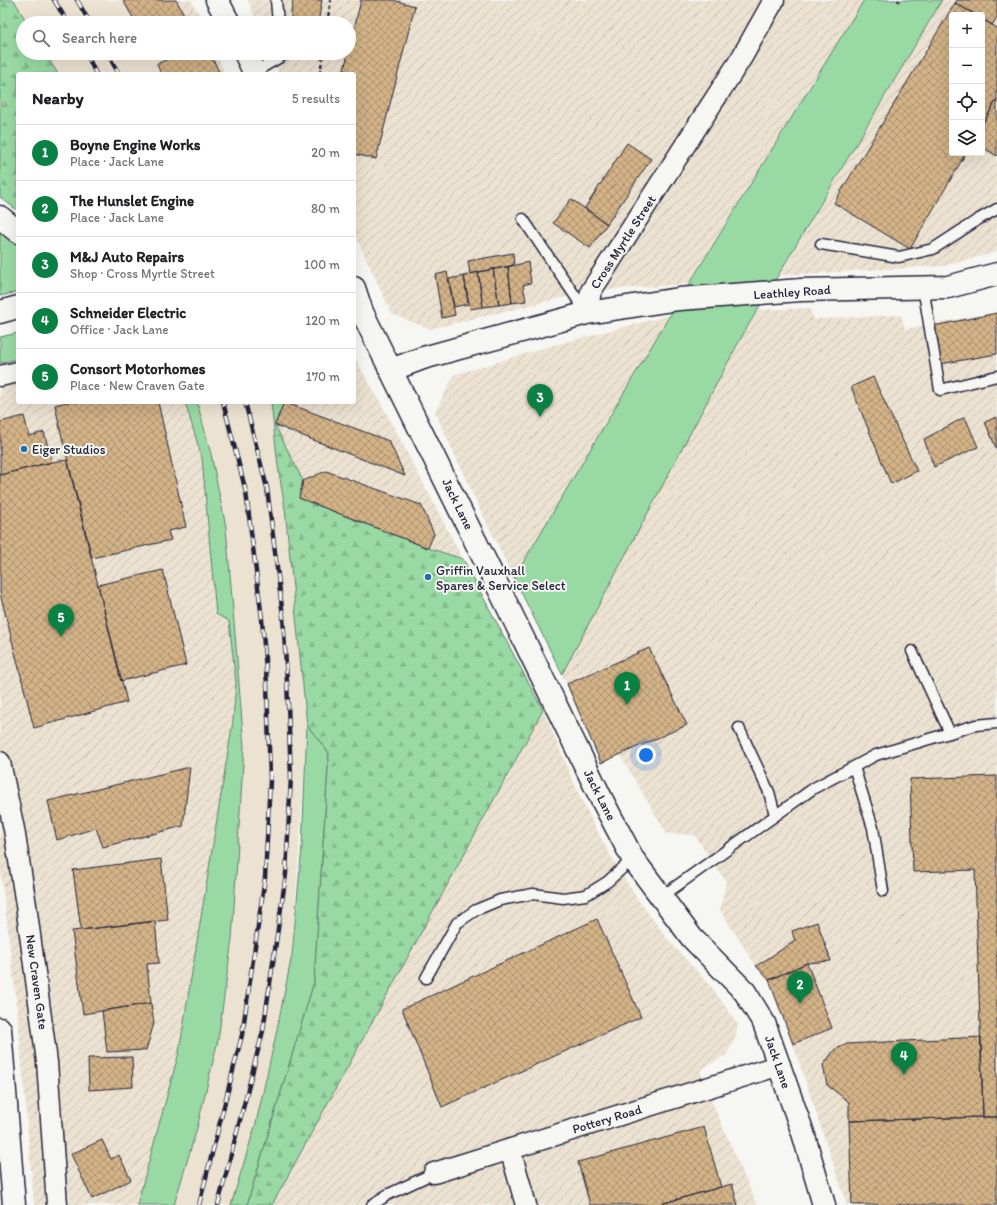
<!DOCTYPE html>
<meta charset="utf-8">
<style>
:root{--surface:#fff;--page:#f6f6f6;--text:#202124;--muted:#757577;--line:#e0e0e0;--accent:#0b8043}
body{margin:0;font-family:Itim,sans-serif;background:var(--page);color:var(--text)}
.controls{position:absolute;right:12px;top:12px;display:grid;overflow:hidden;border-radius:4px;box-shadow:0 4px 16px #0002}
.controls button{width:36px;height:36px;display:grid;place-items:center;padding:0;border:0;border-bottom:1px solid var(--line);background:var(--surface);color:var(--text);font:20px sans-serif}
.you{position:absolute;left:646px;top:755px;width:14px;height:14px;margin:-10px;border:3px solid #fff;border-radius:50%;background:#1a73e8;box-shadow:0 0 0 6px #1a73e833}
.badge{display:grid;place-items:center;width:26px;height:26px;border-radius:50%;background:var(--accent);color:#fff;font-size:13px;font-weight:700}
.pin{position:absolute;translate:-50% -33px;filter:drop-shadow(0 1px 2px #0008)}
.pin::after{content:'';position:absolute;top:21px;width:14px;height:12px;background:inherit;clip-path:polygon(0 0,100% 0,50% 100%)}
.list{margin:0;padding:0;list-style:none}
h2{display:flex;justify-content:space-between;align-items:center;height:52px;margin:0;padding:0 16px;font-size:17px}
h2 small{font-size:13px;font-weight:400;color:var(--muted)}
.list li{display:grid;grid-template-columns:26px 1fr auto;gap:12px;align-items:center;box-sizing:border-box;height:56px;padding:0 16px;border-top:1px solid var(--line)}
.list b{display:block;font-size:15px;white-space:nowrap}
.list p{margin:0;font-size:13px;white-space:nowrap;color:var(--muted)}
.list em{font-size:13px;font-style:normal;color:var(--muted)}
.icon{flex:none;width:22px;height:22px;fill:none;stroke:currentColor;stroke-width:2;stroke-linecap:round;stroke-linejoin:round}
.map{position:relative;flex:none;width:997px;height:1205px;overflow:hidden}
.search{position:absolute;background:var(--surface);box-shadow:0 4px 16px #0002;left:16px;top:16px;width:340px;height:44px;display:flex;align-items:center;gap:10px;box-sizing:border-box;padding:0 14px;border-radius:22px;color:var(--muted);font-size:15px}
.panel{position:absolute;background:var(--surface);box-shadow:0 4px 16px #0002;left:16px;top:72px;width:340px;height:332px;border-radius:4px}
.map>svg:first-child{display:block}
.built{fill:#ece2d2}
.industrial{fill:url(#industrial-furrows);fill-rule:evenodd}
.grass{fill:#99daa4;stroke:#5e7e70}
.forest{fill:url(#forest-firs);stroke:#5e7e70}
.building{fill:url(#building-cross-hatch);stroke:#22223b}
.lines{fill:none;stroke-linecap:round;stroke-linejoin:round}
.service-casing{stroke:#22223b;stroke-width:13}
.minor-casing{stroke:#22223b;stroke-width:23}
.tertiary-casing{stroke:#22223b;stroke-width:25}
.primary-casing{stroke:#22223b;stroke-width:25}
.motorway-casing{stroke:#22223b;stroke-width:25}
.path{stroke:#22223b;stroke-width:2.5;stroke-dasharray:4 3;stroke-linecap:butt}
.service{stroke:#f6f6f2;stroke-width:10}
.minor{stroke:#f6f6f2;stroke-width:20}
.tertiary{stroke:#f6f6f2;stroke-width:22}
.primary{stroke:#f6f6f2;stroke-width:22}
.motorway{stroke:#f6f6f2;stroke-width:22}
.rail-casing{stroke:#22223b;stroke-width:4.5}
.rail{stroke:#f6f6f2;stroke-width:3;stroke-dasharray:9;stroke-linecap:butt}
.poi-dot{fill:#1f6fb2;stroke:#f6f6f2;stroke-width:1.5}
.labels{text-anchor:middle;dominant-baseline:central;stroke-width:4;stroke-linejoin:round;paint-order:stroke}
.street-label{font-size:13px;fill:#22223b;stroke:#f6f6f2}
.poi-label{font-size:13px;fill:#22223b;stroke:#f6f6f2;text-anchor:start}
</style>
<div class="map">
<svg width="997" height="1205" viewBox="0 0 997 1205">
<defs>
<pattern id="industrial-furrows" width="10" height="10" patternUnits="userSpaceOnUse"><rect width="10" height="10" fill="#ece2d2"/><path d="M-1 1l2-2M0 10L10 0M9 11l2-2" fill="none" stroke="#cac2b5"/></pattern>
<pattern id="forest-firs" width="22" height="20" patternUnits="userSpaceOnUse"><rect width="22" height="20" fill="#99daa4"/><path d="M5 1l3.5 6h-7zM16 11l3.5 6h-7z" fill="#84bb8e"/></pattern>
<pattern id="building-cross-hatch" width="8" height="8" patternUnits="userSpaceOnUse"><rect width="8" height="8" fill="#d3b387"/><path d="M0 0l8 8M0 8l8-8" fill="none" stroke="#ab9170"/></pattern>
</defs>
<rect width="100%" height="100%" fill="#f6f6f2"/>
<filter id="ink" filterUnits="userSpaceOnUse"><feTurbulence type="fractalNoise" baseFrequency=".025" numOctaves="2"/><feDisplacementMap in="SourceGraphic" scale="8" xChannelSelector="R" yChannelSelector="G"/><feConvolveMatrix kernelMatrix="1 2 1 2 8 2 1 2 1" color-interpolation-filters="sRGB"/></filter>
<g filter="url(#ink)">
<path class="built" d="M 14,0 L 120,0 L 132,23 L 27,23 Z
M 45,53 L 149,53 L 158,74 L 58,74 Z
M 197,402 L 271,402 L 278,466 L 285,509 L 307,725 L 292,955 L 275,1039 L 256,1123 L 231,1205 L 174,1205 L 197,1128 L 218,1040 L 232,939 L 244,748 L 236,646 L 226,527 L 211,454 Z"/>
<path class="industrial" d="M 120,0 L 191,0 L 204,23 L 132,23 Z
M 248,0 L 864,0 L 688,284 L 591,291 L 430,329 L 392,314 L 354,233 L 354,74 L 279,74 L 269,53 L 349,53 L 349,23 L 257,23 Z
M 942,0 L 997,0 L 997,252 L 944,266 L 780,275 ZM 952,15 L 982,15 L 982,153 L 952,153 Z
M 149,53 L 216,53 L 225,74 L 158,74 Z
M 809,308 L 814,319 L 901,315 L 905,329 L 997,312 L 997,1205 L 847,1205 L 793,1044 L 769,980 L 756,966 L 720,910 L 726,881 L 694,835 L 667,834 L 620,755 L 601,763 L 562,674 L 742,336 L 759,310 Z
M 670,315 L 514,578 L 479,507 L 435,412 L 454,375 L 554,345 Z
M 18,333 L 18,402 L 185,402 L 202,458 L 216,614 L 229,621 L 236,683 L 233,721 L 179,1052 L 137,1205 L 34,1205 L 17,1006 L 0,866 L 0,337 Z
M 354,357 L 380,401 L 463,559 L 428,548 L 299,498 L 275,425 L 284,402 L 354,402 Z
M 543,710 L 581,799 L 606,848 L 636,897 L 670,942 L 713,989 L 738,1025 L 735,1039 L 726,1055 L 700,1070 L 715,1109 L 757,1205 L 272,1205 Z"/>
<path class="grass" d="M 864,0 L 942,0 L 742,336 L 562,674 L 514,578 L 670,315 Z
M 0,231 L 18,244 L 18,292 L 0,296 Z
M 18,333 L 18,359 L 0,363 L 0,337 Z
M 185,402 L 197,402 L 211,454 L 226,527 L 236,646 L 244,748 L 232,939 L 218,1040 L 197,1128 L 174,1205 L 137,1205 L 179,1052 L 233,721 L 236,683 L 229,621 L 216,614 L 202,458 Z
M 307,725 L 329,753 L 314,982 L 247,1205 L 231,1205 L 256,1123 L 275,1039 L 292,955 L 302,846 Z"/>
<path class="forest" d="M 0,0 L 14,0 L 27,23 L 23,23 L 23,53 L 45,53 L 58,74 L 18,74 L 18,211 L 0,197 Z
M 271,402 L 284,402 L 275,425 L 303,481 L 299,498 L 428,548 L 463,559 L 543,710 L 272,1205 L 247,1205 L 314,982 L 329,753 L 307,725 L 285,509 L 278,466 Z"/>
<path class="building" d="M 123,0 L 176,0 L 188,21 L 184,23 L 136,23 Z
M 293,0 L 322,0 L 318,23 L 291,23 L 291,13 Z
M 361,0 L 393,0 L 415,6 L 376,159 L 354,154 L 354,74 L 343,74 Z
M 957,0 L 997,0 L 997,17 L 992,25 L 982,19 L 982,15 L 976,15 L 955,3 Z
M 955,3 L 976,15 L 952,15 L 952,153 L 966,153 L 910,249 L 834,203 Z
M 982,19 L 997,28 L 997,99 L 982,125 Z
M 181,53 L 210,53 L 220,74 L 161,74 L 157,64 Z
M 997,99 L 997,156 L 982,147 L 982,125 Z
M 627,143 L 651,159 L 607,224 L 585,208 Z
M 571,199 L 607,224 L 590,248 L 553,223 Z
M 513,253 L 514,265 L 470,274 L 468,261 Z
M 528,262 L 531,283 L 523,285 L 526,301 L 512,303 L 508,267 Z
M 508,267 L 512,303 L 499,305 L 493,269 Z
M 493,269 L 499,305 L 483,307 L 478,272 Z
M 447,272 L 455,315 L 442,318 L 435,275 Z
M 478,272 L 483,307 L 470,309 L 464,276 Z
M 464,276 L 468,304 L 454,307 L 449,279 Z
M 997,313 L 997,354 L 940,364 L 933,326 Z
M 873,377 L 917,471 L 891,484 L 851,387 Z
M 67,402 L 158,402 L 186,527 L 168,531 L 171,540 L 92,558 L 60,429 L 55,405 Z
M 284,402 L 389,441 L 405,476 L 275,425 Z
M 24,416 L 29,436 L 44,432 L 52,462 L 0,475 L 0,422 Z
M 965,417 L 978,447 L 934,467 L 924,439 Z
M 997,417 L 997,450 L 985,422 Z
M 67,460 L 127,702 L 34,728 L 0,593 L 0,475 L 52,462 Z
M 326,471 L 421,505 L 434,534 L 428,548 L 299,498 L 303,481 Z
M 163,570 L 186,665 L 121,681 L 98,585 Z
M 649,648 L 687,725 L 601,763 L 567,684 Z
M 190,767 L 183,826 L 103,847 L 96,828 L 57,840 L 48,801 Z
M 997,776 L 997,1117 L 983,1117 L 975,870 L 913,872 L 910,779 Z
M 161,859 L 168,920 L 81,930 L 73,870 Z
M 597,919 L 641,1017 L 442,1107 L 402,1009 Z
M 155,921 L 159,963 L 147,964 L 151,1003 L 83,1014 L 72,931 Z
M 817,922 L 831,961 L 807,963 L 769,980 L 756,966 L 795,941 L 792,931 Z
M 807,963 L 832,1028 L 793,1044 L 769,980 Z
M 151,1003 L 154,1023 L 146,1050 L 107,1052 L 102,1011 Z
M 981,1037 L 983,1117 L 849,1121 L 849,1102 L 827,1085 L 823,1065 L 835,1049 L 847,1044 Z
M 132,1057 L 133,1087 L 89,1090 L 88,1058 Z
M 983,1117 L 997,1117 L 997,1205 L 852,1205 L 849,1121 Z
M 704,1127 L 721,1187 L 657,1205 L 590,1205 L 578,1162 Z
M 102,1140 L 111,1159 L 119,1155 L 131,1180 L 92,1199 L 71,1154 Z
M 732,1184 L 738,1205 L 657,1205 L 721,1187 Z"/>
<g class="lines">
<g class="service-casing">
<path id="service" d="M 276,0 L 278,23
M 254,72 L 284,55 L 284,53
M 523,219 L 586,312
M 821,244 L 899,257 L 933,249 L 979,219 L 997,209
M 923,287 L 940,390 L 997,376
M 912,651 L 950,733
M 739,728 L 769,792 L 775,815
M 854,767 L 873,828 L 883,891
M 661,897 L 814,788 L 876,755 L 976,725 L 997,723
M 426,978 L 457,923 L 476,910 L 500,900 L 533,894 L 563,898 L 586,895 L 607,882 L 633,859
M 372,1205 L 387,1195 L 434,1173"/>
</g>
<g class="minor-casing">
<path id="minor" d="M 587,313 L 591,291 L 742,57 L 774,0
M 0,376 L 18,372
M 0,762 L 14,829 L 26,905 L 47,1062 L 57,1205
M 510,1149 L 526,1205
M 434,1173 L 780,1065"/>
</g>
<g class="tertiary-casing">
<path id="tertiary" d="M 354,288 L 362,312 L 503,597 L 602,800 L 633,859 L 692,938 L 745,992 L 764,1023 L 803,1133 L 824,1205
M 391,370 L 423,358 L 587,313 L 679,299 L 801,290 L 948,287 L 997,274"/>
</g>
<g class="primary-casing">
<path id="primary" d="M 217,0 L 229,23
M 245,53 L 255,74
M 0,217 L 18,232
M 0,312 L 18,307"/>
</g>
<g class="motorway-casing">
<path id="motorway" d="M 0,1029 L 14,1205"/>
</g>
<path class="path" d="M 898,2 L 899,0
M 327,23 L 331,0
M 320,74 L 323,53"/>
<use href="#service" class="service"/>
<use href="#minor" class="minor"/>
<use href="#tertiary" class="tertiary"/>
<use href="#primary" class="primary"/>
<use href="#motorway" class="motorway"/>
<g class="rail-casing">
<path id="rail" d="M 54,0 L 68,23
M 77,0 L 90,23
M 86,53 L 96,74
M 107,53 L 119,74
M 199,1205 L 242,1035 L 265,878 L 270,780 L 267,684 L 262,619 L 246,492 L 223,402
M 218,1205 L 263,1031 L 286,874 L 291,776 L 287,681 L 283,616 L 267,488 L 245,402"/>
</g>
<use href="#rail" class="rail"/>
</g>
</g>
<g class="poi-dot">
<circle cx="24" cy="449" r="4"/>
<circle cx="428" cy="577" r="4"/>
</g>
<g class="labels">
<g class="street-label">
<text transform="translate(623 242) rotate(-57)">Cross Myrtle Street</text>
<text transform="translate(792 292) rotate(-4)">Leathley Road</text>
<text transform="translate(458 504) rotate(64)">Jack Lane</text>
<text transform="translate(600 795) rotate(63)">Jack Lane</text>
<text transform="translate(37 982) rotate(82)">New Craven Gate</text>
<text transform="translate(778 1062) rotate(71)">Jack Lane</text>
<text transform="translate(607 1119) rotate(-17)">Pottery Road</text>
</g>
<g class="poi-label">
<text x="32" y="449">Eiger Studios</text>
<text x="436" y="570">Griffin Vauxhall<tspan x="436" dy="15">Spares &amp; Service Select</tspan></text>
</g>
</g>
</svg>
<div class="controls">
<button>+</button>
<button>−</button>
<button><svg class="icon" aria-label="locate" viewBox="0 0 24 24"><circle cx="12" cy="12" r="6"/><path d="M12 2v4M12 18v4M2 12h4M18 12h4"/></svg></button>
<button><svg class="icon" aria-label="layers" viewBox="0 0 24 24"><path d="M12 4l9 5-9 5-9-5zM3 14l9 5 9-5"/></svg></button>
</div>
<div class="you"></div>
<div class="pin badge" style="left:627px;top:705px">1</div>
<div class="pin badge" style="left:800px;top:1004px">2</div>
<div class="pin badge" style="left:540px;top:417px">3</div>
<div class="pin badge" style="left:904px;top:1075px">4</div>
<div class="pin badge" style="left:61px;top:637px">5</div>
<div class="search"><svg class="icon" aria-label="search" viewBox="0 0 24 24"><circle cx="10" cy="10" r="6"/><path d="M15 15l6 6"/></svg>Search here</div>
<section class="panel">
<h2>Nearby<small>5 results</small></h2>
<ul class="list">
<li><span class="badge">1</span><div><b>Boyne Engine Works</b><p>Place · Jack Lane</p></div><em>20 m</em></li>
<li><span class="badge">2</span><div><b>The Hunslet Engine</b><p>Place · Jack Lane</p></div><em>80 m</em></li>
<li><span class="badge">3</span><div><b>M&amp;J Auto Repairs</b><p>Shop · Cross Myrtle Street</p></div><em>100 m</em></li>
<li><span class="badge">4</span><div><b>Schneider Electric</b><p>Office · Jack Lane</p></div><em>120 m</em></li>
<li><span class="badge">5</span><div><b>Consort Motorhomes</b><p>Place · New Craven Gate</p></div><em>170 m</em></li>
</ul>
</section>
</div>
